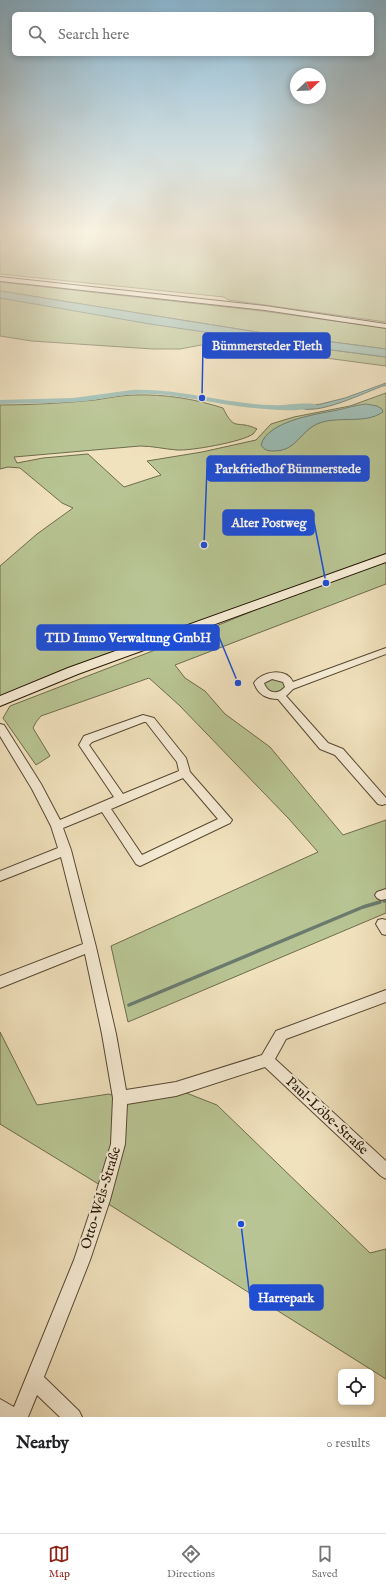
<!DOCTYPE html>
<meta charset="utf-8">
<style>
:root{--surface:#fff;--page:#f2f2f2;--text:#202124;--muted:#757577;--line:#e0e0e0;--accent:#8f2418}
body{margin:0;font-family:"IM FELL English",serif;background:var(--page);color:var(--text)}
.controls{position:absolute;right:12px;bottom:12px;display:grid;overflow:hidden;border-radius:6px;box-shadow:0 2px 6px #0003}
.controls button{width:36px;height:36px;display:grid;place-items:center;padding:0;border:0;border-bottom:1px solid var(--line);background:var(--surface);color:var(--text);font:20px sans-serif}
.compass{position:absolute;left:290px;top:68px;width:36px;height:36px;border-radius:50%;background:var(--surface);box-shadow:0 2px 6px #0003;rotate:67deg}
.list{margin:0;padding:0;list-style:none}
h2{display:flex;justify-content:space-between;align-items:center;height:52px;margin:0;padding:0 16px;font-size:17px}
h2 small{font-size:13px;font-weight:400;color:var(--muted)}
.icon{flex:none;width:22px;height:22px;fill:none;stroke:currentColor;stroke-width:2;stroke-linecap:round;stroke-linejoin:round}
.map{position:relative;flex:none;width:386px;height:1417px;overflow:hidden}
.search{position:absolute;background:var(--surface);box-shadow:0 2px 6px #0003;left:12px;right:12px;top:12px;height:44px;display:flex;align-items:center;gap:10px;box-sizing:border-box;padding:0 14px;border-radius:6px;color:var(--muted);font-size:15px}
.sheet{height:116px;background:var(--surface)}
nav{display:flex;justify-content:space-around;align-items:center;box-sizing:border-box;height:56px;border-top:1px solid var(--line);background:var(--surface);font-size:11px;color:var(--muted)}
nav a{display:grid;justify-items:center;gap:2px}
nav .on{color:var(--accent)}
.map>svg:first-child{display:block}
.green{fill:#b8c493;stroke:#6e6c4c}
.water{fill:#9bbdb5;stroke:#6b7a6e}
.lines{fill:none;stroke-linecap:round;stroke-linejoin:round}
.stream{stroke:#6b7a6e;stroke-width:3.5}
.canal{fill:#9bbdb5;fill-rule:evenodd}
.street-casing{stroke:#574832;stroke-width:2}
.secondary-casing{stroke:#241504;stroke-width:2}
.street{fill:#f6ecd5;fill-rule:evenodd}
.secondary{fill:#f6ecd5;fill-rule:evenodd}
.labels{text-anchor:middle;dominant-baseline:central;stroke-width:4;stroke-linejoin:round;paint-order:stroke}
.near-street-label{font-size:14px;fill:#241504;stroke:#f6ecd5}
.leader{fill:none;stroke:#1d4ed8;stroke-width:1.5}
.callout-dot{fill:#1d4ed8;stroke:#f6ecd5;stroke-width:1.5}
.callout{fill:#1d4ed8;stroke:#1d4ed8;stroke-width:1.5}
.callout-label{font-size:13px;text-anchor:middle;font-weight:bold;fill:#fff}
</style>
<div class="map">
<svg width="386" height="1417" viewBox="0 0 386 1417">
<rect width="100%" height="100%" fill="#f1e2be"/>
<filter id="stains"><feTurbulence type="fractalNoise" baseFrequency=".005" numOctaves="4"/><feColorMatrix values="0 0 0 0 .2 0 0 0 0 .09 0 0 0 0 .02 0 0 0 .5 -.17"/></filter>
<radialGradient id="worn" r=".72"><stop offset=".6" stop-color="#630" stop-opacity="0"/><stop offset="1" stop-color="#630" stop-opacity=".3"/></radialGradient>
<path class="green" d="M 0,231 L 386,231 L 386,322 L 229,300 L 224,297 L 0,274 Z
M 0,282 L 262,311 L 386,328 L 386,349 L 263,333 L 0,291 Z
M 0,298 L 286,344 L 386,357 L 386,366 L 212,343 L 180,349 L 153,349 L 32,341 L 0,336 Z
M 386,393 L 386,584 L 175,665 L 185,678 L 205,691 L 225,714 L 270,747 L 343,835 L 386,820 L 386,913 L 128,1022 L 111,946 L 318,852 L 289,819 L 179,705 L 149,678 L 41,716 L 36,722 L 33,728 L 50,756 L 36,765 L 3,718 L 10,706 L 194,635 L 353,570 L 0,701 L 0,566 L 37,534 L 73,508 L 62,503 L 20,468 L 8,467 L 0,469 L 0,405 C 32,405 64,403 95,400 C 109,398 122,395 135,395 C 165,394 195,399 223,408 C 235,433 237,419 257,429 C 255,431 254,433 253,434 C 242,442 190,451 177,450 C 164,449 153,446 140,446 L 14,457 L 17,463 L 43,458 L 88,454 L 124,487 L 161,475 L 147,461 L 202,452 L 256,440 L 271,424 L 294,417 L 350,406 Z
M 281,677 L 287,692 L 266,694 L 262,679 Z
M 0,1032 L 37,1105 L 109,1094 L 120,1098 L 176,1089 L 217,1105 L 370,1253 L 386,1249 L 386,1379 L 102,1200 L 105,1188 L 0,1124 Z"/>
<path class="water" d="M 0,291 L 263,333 L 386,349 L 386,357 L 286,344 L 150,324 L 0,298 Z
M 386,383 L 386,385 C 364,392 318,417 297,407 L 321,404 L 345,398 Z
M 366,404 L 377,406 L 382,409 L 383,412 C 364,425 337,415 317,424 C 300,432 296,451 274,451 C 268,451 264,450 261,445 C 267,421 317,414 338,410 C 347,408 356,405 366,404 Z"/>
<g class="lines">
<path class="stream" d="M 384,901 L 386,901
M 129,1005 L 363,907 L 380,902"/>
<path class="canal" d="M 132,390 C 179,388 225,404 272,405 C 281,406 312,401 317,405 C 302,417 226,405 206,401 C 184,398 162,393 139,394 C 117,395 95,401 73,402 C 49,404 24,403 0,404 L 0,400 L 73,398 Z"/>
<g class="street-casing">
<path id="street" d="M 386,648 L 386,654 L 293,689 L 286,696 L 328,743 L 343,749 L 386,798 L 386,804 L 382,805 L 378,804 L 335,755 L 320,749 L 278,699 C 266,699 258,694 254,683 C 262,671 286,667 293,682 ZM 272,679 L 283,682 L 285,687 C 278,695 268,694 264,683 Z
M 143,715 L 154,718 L 186,758 L 190,772 L 232,820 L 230,823 L 140,866 L 136,864 L 102,812 L 63,828 L 71,850 L 96,947 L 116,1034 L 126,1090 L 176,1082 L 262,1055 L 276,1031 L 386,990 L 386,1002 L 286,1039 L 275,1059 L 386,1161 L 386,1179 L 381,1176 L 265,1067 L 176,1096 L 127,1104 L 125,1144 L 110,1200 L 90,1260 L 44,1377 L 79,1411 L 82,1417 L 60,1417 L 37,1395 L 28,1417 L 0,1417 L 0,1399 L 14,1407 L 74,1260 L 94,1200 L 111,1144 L 113,1098 L 102,1034 L 85,954 L 0,988 L 0,976 L 83,944 L 61,857 L 0,881 L 0,871 L 58,848 L 51,826 L 32,789 L 0,736 L 0,724 L 4,725 L 41,784 L 60,820 L 114,797 L 79,745 L 84,736 ZM 144,722 L 146,722 L 177,762 L 179,771 L 123,794 L 89,745 L 92,742 ZM 183,778 L 218,819 L 142,855 L 111,809 Z
M 386,889 L 386,899 L 381,900 L 377,898 L 375,895 L 377,892 Z
M 382,919 L 386,920 L 386,935 L 382,934 L 376,924 L 378,920 Z"/>
</g>
<g class="secondary-casing">
<path id="secondary" d="M 0,277 L 265,306 L 386,324 L 386,328 L 265,310 L 0,281 Z
M 386,554 L 386,562 L 78,674 L 0,706 L 0,696 L 68,668 Z"/>
</g>
<use href="#street" class="street"/>
<use href="#secondary" class="secondary"/>
</g>
<linearGradient id="sky" x2="0" y2="1"><stop stop-color="#89b8d4"/><stop offset="0.54" stop-color="#f9f2e2"/><stop offset="1" stop-color="#f9f2e2" stop-opacity="0"/></linearGradient>
<rect width="386" height="429" fill="url(#sky)"/>
<g class="labels">
<g class="near-street-label">
<text transform="translate(327 1116) rotate(43)">Paul-Löbe-Straße</text>
<text transform="translate(101 1198) rotate(-73)">Otto-Wels-Straße</text>
</g>
</g>
<path class="leader" d="M202 398L203 345M204 545L207 468M326 583L314 522M238 683L219 637M241 1224L250 1298"/>
<g class="callout-dot">
<circle cx="202" cy="398" r="4"/>
<circle cx="204" cy="545" r="4"/>
<circle cx="326" cy="583" r="4"/>
<circle cx="238" cy="683" r="4"/>
<circle cx="241" cy="1224" r="4"/>
</g>
<g class="callout">
<rect x="203" y="333" width="127" height="25" rx="4"/>
<rect x="207" y="456" width="162" height="25" rx="4"/>
<rect x="223" y="510" width="91" height="25" rx="4"/>
<rect x="37" y="625" width="182" height="25" rx="4"/>
<rect x="250" y="1285" width="73" height="25" rx="4"/>
</g>
<g class="callout-label">
<text x="267" y="350">Bümmersteder Fleth</text>
<text x="288" y="473">Parkfriedhof Bümmerstede</text>
<text x="269" y="527">Alter Postweg</text>
<text x="128" y="642">TID Immo Verwaltung GmbH</text>
<text x="286" y="1302">Harrepark</text>
</g>
<rect width="100%" height="100%" filter="url(#stains)"/>
<rect width="100%" height="100%" fill="url(#worn)"/>
</svg>
<div class="controls">
<button><svg class="icon" aria-label="locate" viewBox="0 0 24 24"><circle cx="12" cy="12" r="6"/><path d="M12 2v4M12 18v4M2 12h4M18 12h4"/></svg></button>
</div>
<svg class="compass" viewBox="-18 -18 36 36"><path d="M0-13l5 13h-10z" fill="#e53935"/><path d="M0 13l5-13h-10z" fill="#757577"/></svg>
<div class="search"><svg class="icon" aria-label="search" viewBox="0 0 24 24"><circle cx="10" cy="10" r="6"/><path d="M15 15l6 6"/></svg>Search here</div>
</div>
<section class="sheet">
<h2>Nearby<small>0 results</small></h2>
<ul class="list">
</ul>
</section>
<nav>
<a class="on"><svg class="icon" aria-label="map" viewBox="0 0 24 24"><path d="M3 6l6-2 6 2 6-2v14l-6 2-6-2-6 2zM9 4v14M15 6v14"/></svg>Map</a>
<a><svg class="icon" aria-label="directions" viewBox="0 0 24 24"><path d="M12 3l9 9-9 9-9-9zM9 14v-3h6M13 9l2 2-2 2"/></svg>Directions</a>
<a><svg class="icon" aria-label="saved" viewBox="0 0 24 24"><path d="M7 4h10v16l-5-4-5 4z"/></svg>Saved</a>
</nav>
